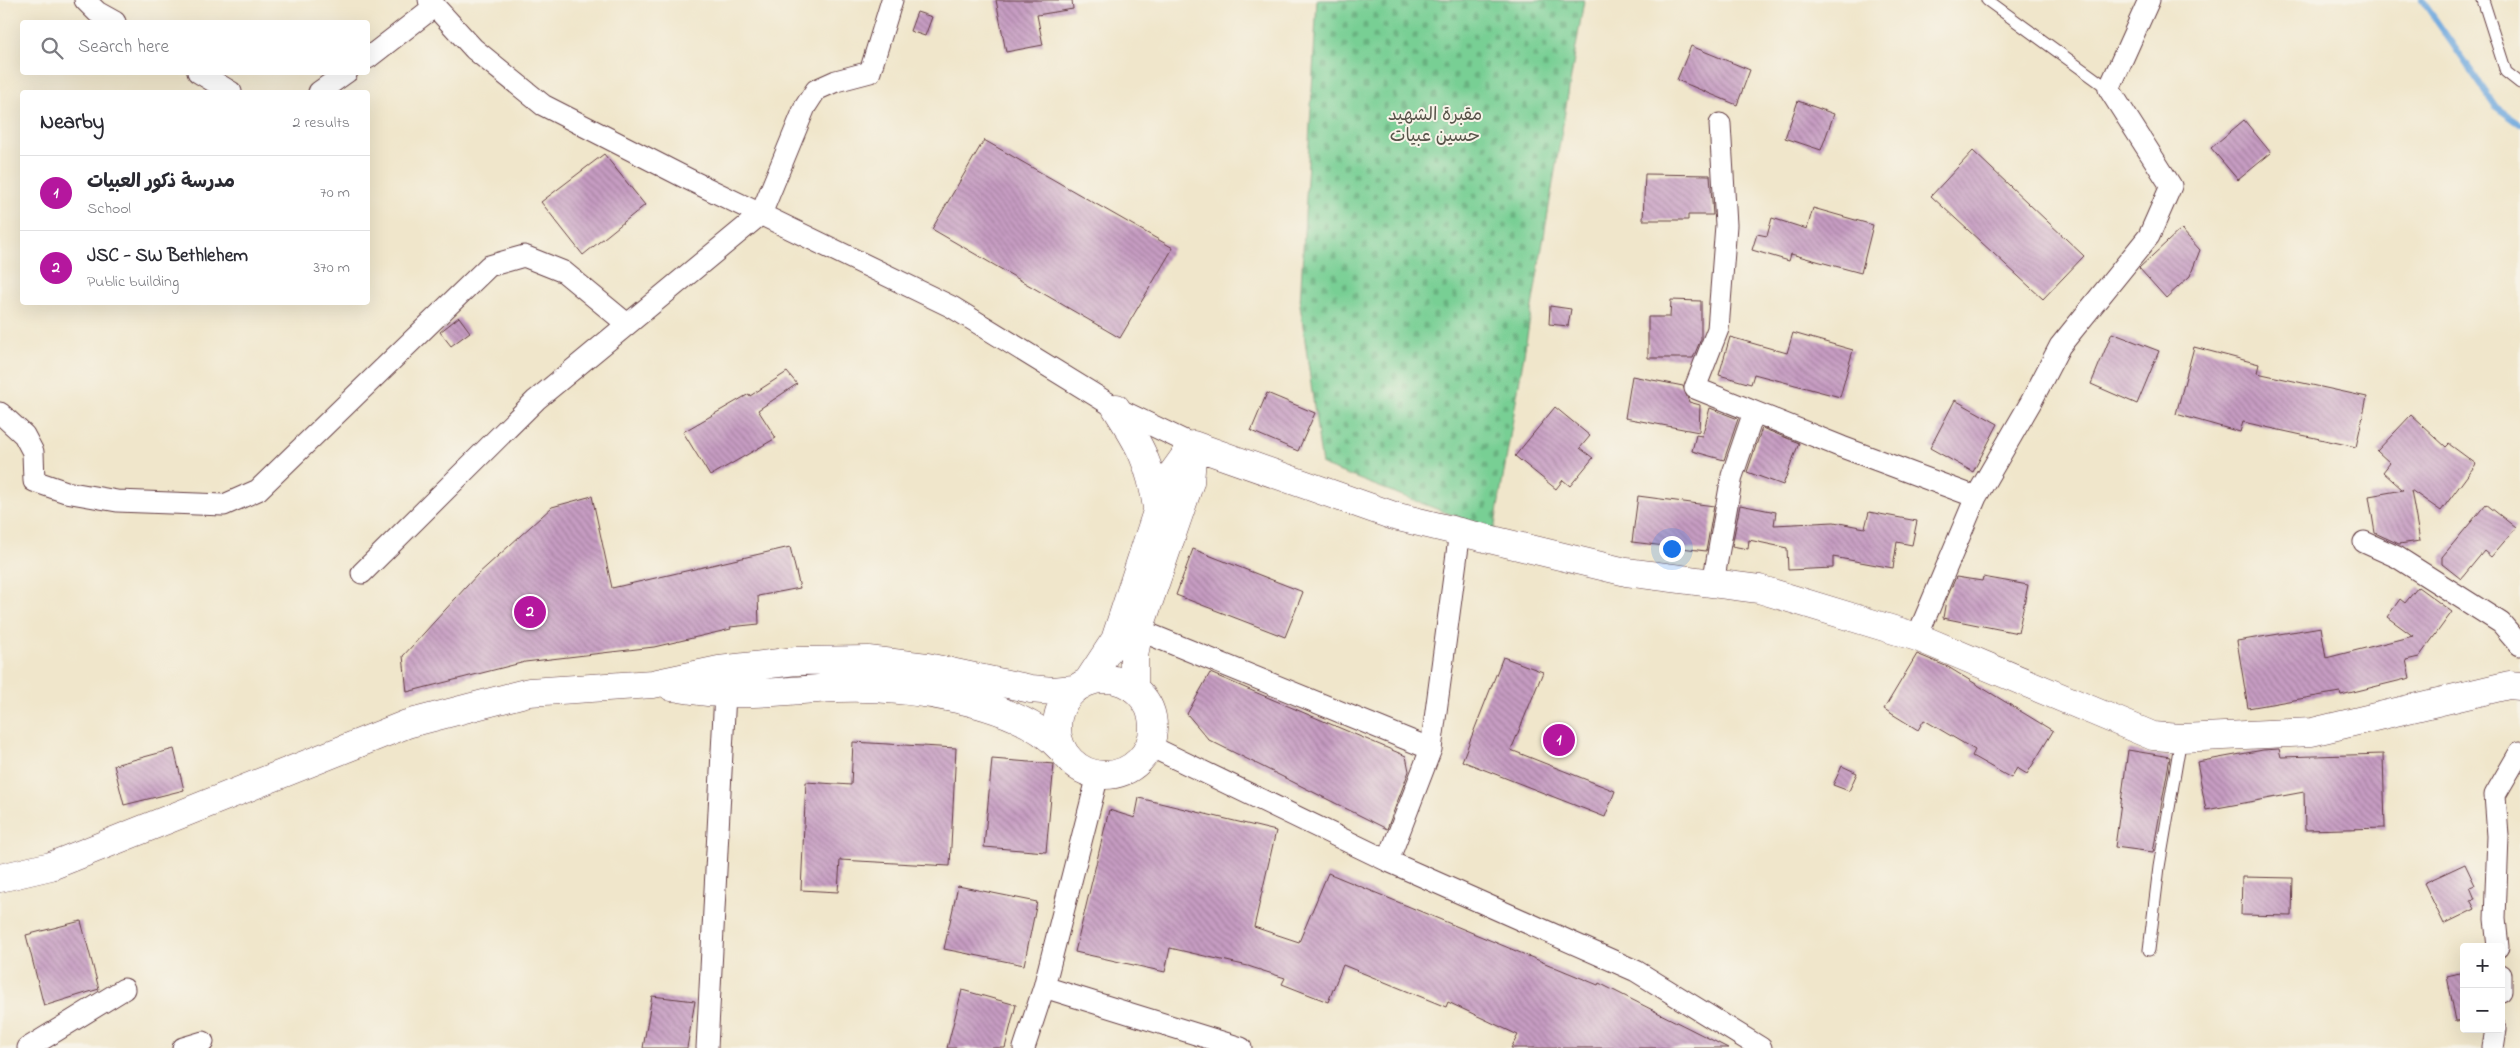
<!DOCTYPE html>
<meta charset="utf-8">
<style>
:root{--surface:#fff;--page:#f7f7f7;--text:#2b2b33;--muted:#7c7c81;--line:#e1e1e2;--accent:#b5179e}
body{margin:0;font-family:"Indie Flower","Playpen Sans Arabic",sans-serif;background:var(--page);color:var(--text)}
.controls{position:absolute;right:15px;bottom:15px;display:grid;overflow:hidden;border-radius:5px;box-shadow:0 5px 20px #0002}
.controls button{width:45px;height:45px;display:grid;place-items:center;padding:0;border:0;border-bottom:1px solid var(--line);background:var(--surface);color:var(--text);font:25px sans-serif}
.you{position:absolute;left:1671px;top:548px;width:18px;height:18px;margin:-12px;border:4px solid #fff;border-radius:50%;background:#1a73e8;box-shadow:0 0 0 8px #1a73e833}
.badge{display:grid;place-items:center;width:32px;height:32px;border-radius:50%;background:var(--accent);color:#fff;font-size:16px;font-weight:700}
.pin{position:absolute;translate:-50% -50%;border:2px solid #fff;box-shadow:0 1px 5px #0006}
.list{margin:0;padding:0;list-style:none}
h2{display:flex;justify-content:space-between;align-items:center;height:65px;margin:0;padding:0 20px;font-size:21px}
h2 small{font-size:16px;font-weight:400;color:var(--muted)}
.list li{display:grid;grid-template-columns:32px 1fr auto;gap:15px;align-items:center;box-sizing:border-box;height:75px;padding:0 20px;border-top:1px solid var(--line)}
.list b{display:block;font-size:19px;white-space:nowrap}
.list p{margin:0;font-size:16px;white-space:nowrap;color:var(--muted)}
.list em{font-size:16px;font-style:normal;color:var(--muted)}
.icon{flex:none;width:28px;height:28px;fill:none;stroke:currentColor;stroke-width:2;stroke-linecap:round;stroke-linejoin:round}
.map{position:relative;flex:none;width:2520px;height:1048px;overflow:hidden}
.search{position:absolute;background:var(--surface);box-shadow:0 5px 20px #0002;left:20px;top:20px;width:350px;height:55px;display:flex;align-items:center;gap:12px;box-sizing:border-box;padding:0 18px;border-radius:5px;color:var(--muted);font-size:19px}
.panel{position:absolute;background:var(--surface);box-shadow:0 5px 20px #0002;left:20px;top:90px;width:350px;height:215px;border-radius:5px}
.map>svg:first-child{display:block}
.cemetery{fill:url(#cemetery-stones);stroke:#617760}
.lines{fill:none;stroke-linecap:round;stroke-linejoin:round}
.stream{stroke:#6ea8de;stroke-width:6}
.building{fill:url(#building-back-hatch)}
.lane-casing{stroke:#633d43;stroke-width:13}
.street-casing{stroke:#633d43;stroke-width:23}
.secondary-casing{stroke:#633d43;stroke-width:29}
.lane{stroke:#fff;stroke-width:11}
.street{stroke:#fff;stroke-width:21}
.secondary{stroke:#fff;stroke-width:28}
.labels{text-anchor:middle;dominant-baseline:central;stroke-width:4;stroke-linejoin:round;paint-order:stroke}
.park-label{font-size:18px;fill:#58544a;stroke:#f7f3e8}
</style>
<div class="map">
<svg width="2520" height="1048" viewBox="0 0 2520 1048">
<defs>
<pattern id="cemetery-stones" width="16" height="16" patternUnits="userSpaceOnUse" patternTransform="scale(1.25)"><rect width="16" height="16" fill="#78cf94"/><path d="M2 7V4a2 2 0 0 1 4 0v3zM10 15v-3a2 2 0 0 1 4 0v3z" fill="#69b180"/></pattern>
<pattern id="building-back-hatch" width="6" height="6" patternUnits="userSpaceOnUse" patternTransform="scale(1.25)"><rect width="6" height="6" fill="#c69cc2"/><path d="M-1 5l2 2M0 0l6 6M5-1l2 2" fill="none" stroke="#a37f9e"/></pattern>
</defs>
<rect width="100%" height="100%" fill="#f7f3e8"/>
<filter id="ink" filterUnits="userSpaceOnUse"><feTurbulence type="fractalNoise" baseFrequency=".02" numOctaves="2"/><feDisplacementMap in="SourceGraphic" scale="10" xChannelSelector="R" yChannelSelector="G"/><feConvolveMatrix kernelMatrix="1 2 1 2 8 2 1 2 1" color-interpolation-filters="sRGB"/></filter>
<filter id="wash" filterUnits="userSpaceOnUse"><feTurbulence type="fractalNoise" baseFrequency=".0096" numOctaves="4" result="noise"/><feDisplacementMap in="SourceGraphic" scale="20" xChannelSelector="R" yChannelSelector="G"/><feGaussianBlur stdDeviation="1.12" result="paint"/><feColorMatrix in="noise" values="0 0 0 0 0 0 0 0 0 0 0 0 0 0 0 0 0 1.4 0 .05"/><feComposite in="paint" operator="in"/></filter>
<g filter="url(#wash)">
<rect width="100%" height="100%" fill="#f0e6cb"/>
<path class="cemetery" d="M 1317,0 L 1584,0 L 1494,531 L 1322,465 L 1300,304 Z"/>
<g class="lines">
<path class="stream" d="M 2422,0 L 2496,107 L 2520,124"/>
</g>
<g id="blocks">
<path class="building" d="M 996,0 L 1072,0 L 1073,9 L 1037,15 L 1043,45 L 1006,52 Z
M 917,12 L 932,17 L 925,36 L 910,31 Z
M 1691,46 L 1750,70 L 1737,105 L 1677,80 Z
M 1798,101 L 1834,114 L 1821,150 L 1785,138 Z
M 2244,120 L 2271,153 L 2238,180 L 2211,148 Z
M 984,140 L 1173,248 L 1120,338 L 932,229 Z
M 1973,151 L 2084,256 L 2043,299 L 1931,196 Z
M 604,154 L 645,205 L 583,255 L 541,202 Z
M 1645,174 L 1710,175 L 1713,215 L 1688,215 L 1688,220 L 1643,220 Z
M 1813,208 L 1873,225 L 1861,273 L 1791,254 L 1789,261 L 1752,250 L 1757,234 L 1767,236 L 1772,218 L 1807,229 Z
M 2181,229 L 2200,250 L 2190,276 L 2166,298 L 2139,268 Z
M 1671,300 L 1701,301 L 1701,339 L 1693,358 L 1648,358 L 1648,317 L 1670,317 Z
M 1550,306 L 1571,309 L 1568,326 L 1549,324 Z
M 459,317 L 470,332 L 451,346 L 440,332 Z
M 1793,333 L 1853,350 L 1840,397 L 1754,374 L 1751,384 L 1719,375 L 1730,337 L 1787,353 Z
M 2112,333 L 2159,351 L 2137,404 L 2091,384 Z
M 2194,347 L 2259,364 L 2257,373 L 2367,397 L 2356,447 L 2243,422 L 2240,432 L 2176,414 Z
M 787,372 L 797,384 L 758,410 L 776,438 L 710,476 L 683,432 L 749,394 L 750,396 Z
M 1632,376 L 1683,386 L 1689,402 L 1700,405 L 1699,432 L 1625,418 Z
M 1267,393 L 1315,413 L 1298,451 L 1251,431 Z
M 1955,400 L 1998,424 L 1973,472 L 1930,448 Z
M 1555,407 L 1590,436 L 1580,448 L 1593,458 L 1570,486 L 1563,480 L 1556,489 L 1515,456 Z
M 1710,408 L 1738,419 L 1724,460 L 1692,451 L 1696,435 L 1702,436 Z
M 2411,415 L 2446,447 L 2449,444 L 2476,464 L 2441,511 L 2411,490 L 2420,541 L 2399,544 L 2375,533 L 2369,496 L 2403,490 L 2383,472 L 2390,463 L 2377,451 Z
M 1762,428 L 1799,443 L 1783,485 L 1747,472 Z
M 592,496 L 612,588 L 790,547 L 800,588 L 758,596 L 759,624 L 730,627 L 731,629 L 654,647 L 525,662 L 407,692 L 403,656 L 477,575 L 552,507 Z
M 1638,496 L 1714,506 L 1706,551 L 1632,542 Z
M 2486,504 L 2516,528 L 2491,557 L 2484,551 L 2461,579 L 2442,564 L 2442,557 Z
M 1740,505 L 1776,512 L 1774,525 L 1834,522 L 1865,528 L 1869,512 L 1917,521 L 1912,545 L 1897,542 L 1893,568 L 1833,557 L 1833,568 L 1788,570 L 1787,548 L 1749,540 L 1748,549 L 1732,546 Z
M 1193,549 L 1303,592 L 1285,637 L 1176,595 Z
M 1956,577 L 1982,581 L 1983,577 L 2028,585 L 2018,633 L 1943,618 L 1946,600 Z
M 2418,587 L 2452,612 L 2419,657 L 2406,660 L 2410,678 L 2341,695 L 2340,692 L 2248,708 L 2237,641 L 2321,627 L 2326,658 L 2413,636 L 2387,617 L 2400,599 L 2405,603 Z
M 1917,654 L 1948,667 L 2053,731 L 2027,774 L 2017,768 L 2011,778 L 1972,756 L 1975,750 L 1924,720 L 1918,730 L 1884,709 Z
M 1503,657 L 1543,672 L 1511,750 L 1615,791 L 1605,817 L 1462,761 Z
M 1210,673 L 1406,756 L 1409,771 L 1387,829 L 1209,740 L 1187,714 Z
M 853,742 L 956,748 L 950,866 L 840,860 L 838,892 L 801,890 L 806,782 L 851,785 Z
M 174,749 L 184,790 L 124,805 L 114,765 Z
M 2279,749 L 2281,757 L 2383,754 L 2385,828 L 2305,830 L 2304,792 L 2206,810 L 2197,762 L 2263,750 Z
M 2128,750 L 2170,757 L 2153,852 L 2115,847 Z
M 992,759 L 1054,764 L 1046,852 L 984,847 Z
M 1842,766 L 1857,773 L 1849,791 L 1833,785 Z
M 1139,798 L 1276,831 L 1254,927 L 1299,942 L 1328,873 L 1598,985 L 1599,983 L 1728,1048 L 1511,1048 L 1518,1035 L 1448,1002 L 1446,1007 L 1343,965 L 1328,1002 L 1282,984 L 1285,978 L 1248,966 L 1170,948 L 1165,972 L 1075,952 L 1109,810 L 1135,818 Z
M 2465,864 L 2475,885 L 2470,887 L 2475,899 L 2470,900 L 2475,909 L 2444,924 L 2424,883 Z
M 2242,877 L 2293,878 L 2292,916 L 2241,915 Z
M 958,886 L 1037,902 L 1024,965 L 944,949 Z
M 81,921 L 99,989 L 44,1006 L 26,935 Z
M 2464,972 L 2464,1020 L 2456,1021 L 2447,976 Z
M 962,990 L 1016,1005 L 1005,1048 L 947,1048 Z
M 652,996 L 695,1001 L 687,1048 L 643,1048 Z"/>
</g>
</g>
<g filter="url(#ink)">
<use href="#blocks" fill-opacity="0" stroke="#633d43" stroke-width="1"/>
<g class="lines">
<g class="lane-casing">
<path id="lane" d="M 1987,0 L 2109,89
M 2483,0 L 2506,72 L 2520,83
M 2149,950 L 2159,867 L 2181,738"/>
</g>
<g class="street-casing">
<path id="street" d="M 85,0 L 97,12 L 115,22
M 429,0 L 474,49 L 543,105 L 688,179 L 952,307 L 1116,408 L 1193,445
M 368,58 L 435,6
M 198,72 L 231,92
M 319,92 L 347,72
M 1720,124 L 1726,225 L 1718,329 L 1695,388 L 1842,447 L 1976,497
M 0,413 L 24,435 L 33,452 L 34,481 L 66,492 L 117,501 L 224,505 L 258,490 L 489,266 L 524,256 L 564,272 L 627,324
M 2364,542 L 2397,557 L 2501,623 L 2520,645
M 362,573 L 536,400 L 761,214 L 805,107 L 816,90 L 836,81 L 870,72 L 892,0
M 1713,583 L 1732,476 L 1754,412
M 1139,630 L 1431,749
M 1917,637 L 1976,497 L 2031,402 L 2060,346 L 2149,236 L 2171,186 L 2109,89 L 2149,0
M 1150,746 L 1388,861 L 1636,971 L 1761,1048
M 1388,861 L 1431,749 L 1460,531
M 2498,947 L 2495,919 L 2498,836 L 2495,795 L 2520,752
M 2501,975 L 2501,991
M 1044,987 L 1241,1048
M 28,1048 L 124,989
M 183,1048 L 203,1042
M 707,1048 L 725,693
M 1024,1048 L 1044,987 L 1098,775
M 2493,1048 L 2496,1029"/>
</g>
<g class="secondary-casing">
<path id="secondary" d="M 1116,408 C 1140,445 1150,463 1157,507
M 1193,445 L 1394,516 L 1626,572 L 1759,589 L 1917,637 L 2153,736 L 2181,738 L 2312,732 L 2509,685 L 2520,686
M1057 727a48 48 0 1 1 96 0a48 48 0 1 1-96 0Z
M 1088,681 L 1115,640 L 1167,481 L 1193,445
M 672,687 C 689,689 707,693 725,693 C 762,695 801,689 839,688 C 902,686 1016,699 1060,748
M 1134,688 L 1134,655 L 1139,630 L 1190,482 L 1193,445
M 0,878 L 51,866 L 407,724 L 529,692 L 653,684 L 719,670 L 796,661 L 868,660 L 927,667 L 1031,689 L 1053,691 L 1074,689"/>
</g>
<use href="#lane" class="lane"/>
<use href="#street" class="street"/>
<use href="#secondary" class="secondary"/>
</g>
</g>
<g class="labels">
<g class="park-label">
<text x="1435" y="116">مقبرة الشهيد<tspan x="1435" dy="21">حسين عبيات</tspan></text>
</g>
</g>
</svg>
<div class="controls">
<button>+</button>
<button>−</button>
</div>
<div class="you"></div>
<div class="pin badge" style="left:1559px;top:740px">1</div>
<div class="pin badge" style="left:530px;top:612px">2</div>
<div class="search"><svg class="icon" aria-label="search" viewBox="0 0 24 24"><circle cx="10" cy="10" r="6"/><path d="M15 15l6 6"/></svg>Search here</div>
<section class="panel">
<h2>Nearby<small>2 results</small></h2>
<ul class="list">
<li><span class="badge">1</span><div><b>مدرسة ذكور العبيات</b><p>School</p></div><em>70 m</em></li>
<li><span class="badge">2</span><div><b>JSC - SW Bethlehem</b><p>Public building</p></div><em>370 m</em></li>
</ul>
</section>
</div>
